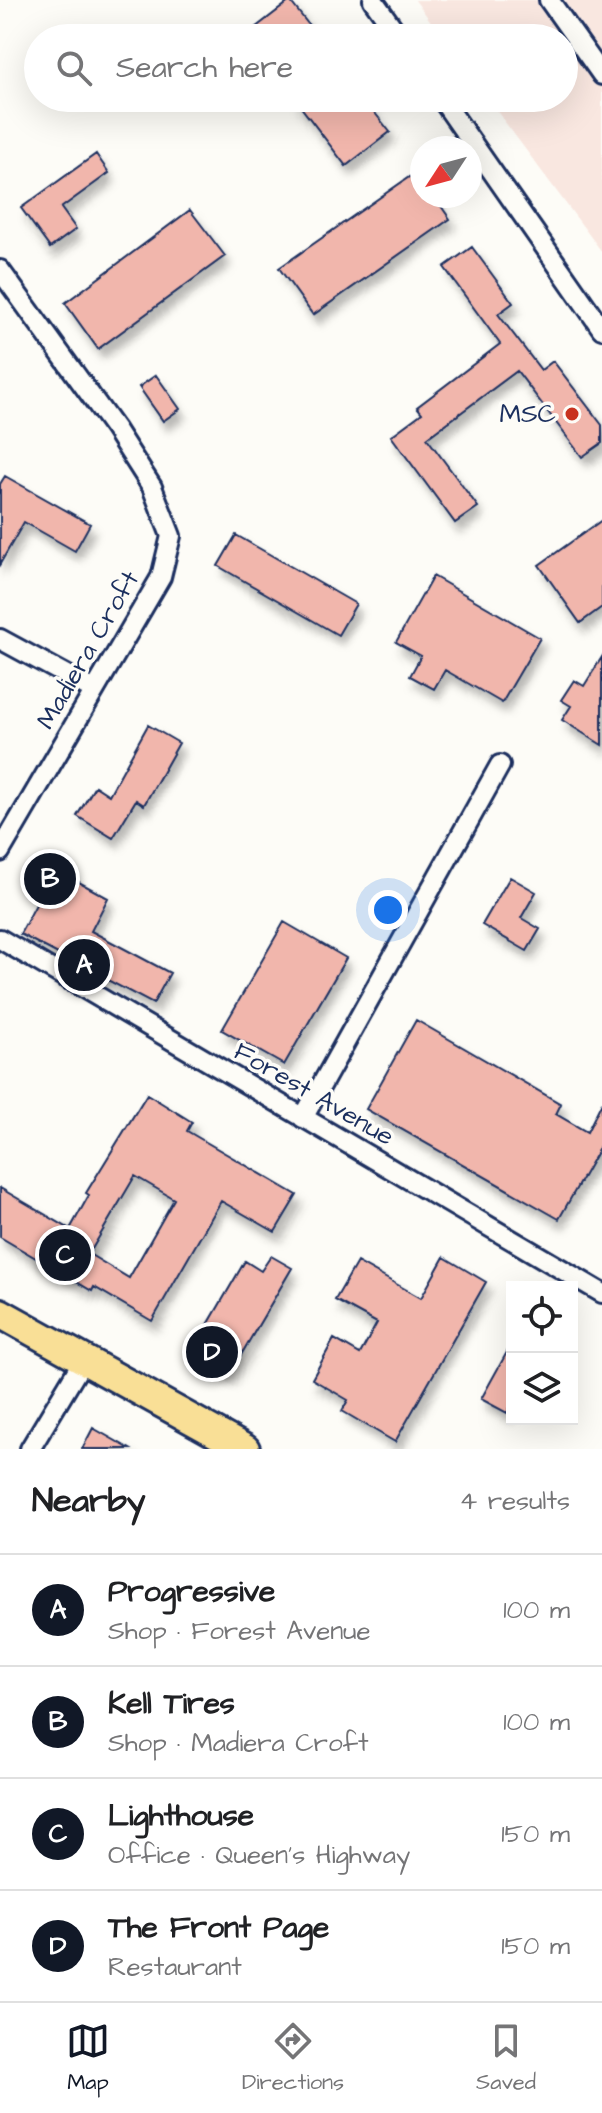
<!DOCTYPE html>
<meta charset="utf-8">
<style>
:root{--surface:#fff;--page:#f6f6f6;--text:#202124;--muted:#757577;--line:#e0e0e0;--accent:#111827}
body{margin:0;font-family:"Architects Daughter",sans-serif;background:var(--page);color:var(--text)}
.controls{position:absolute;right:24px;bottom:24px;display:grid;overflow:hidden;border-radius:0px;box-shadow:0 8px 32px #0002}
.controls button{width:72px;height:72px;display:grid;place-items:center;padding:0;border:0;border-bottom:2px solid var(--line);background:var(--surface);color:var(--text);font:40px sans-serif}
.compass{position:absolute;left:410px;top:136px;width:72px;height:72px;border-radius:50%;background:var(--surface);box-shadow:0 8px 32px #0002;rotate:234deg}
.you{position:absolute;left:388px;top:910px;width:28px;height:28px;margin:-20px;border:6px solid #fff;border-radius:50%;background:#1a73e8;box-shadow:0 0 0 12px #1a73e833}
.badge{display:grid;place-items:center;width:52px;height:52px;border-radius:50%;background:var(--accent);color:#fff;font-size:26px;font-weight:700}
.pin{position:absolute;translate:-50% -50%;border:4px solid #fff;box-shadow:0 2px 8px #0006}
.list{margin:0;padding:0;list-style:none}
h2{display:flex;justify-content:space-between;align-items:center;height:104px;margin:0;padding:0 32px;font-size:34px}
h2 small{font-size:26px;font-weight:400;color:var(--muted)}
.list li{display:grid;grid-template-columns:52px 1fr auto;gap:24px;align-items:center;box-sizing:border-box;height:112px;padding:0 32px;border-top:2px solid var(--line)}
.list b{display:block;font-size:30px;white-space:nowrap}
.list p{margin:0;font-size:26px;white-space:nowrap;color:var(--muted)}
.list em{font-size:26px;font-style:normal;color:var(--muted)}
.icon{flex:none;width:44px;height:44px;fill:none;stroke:currentColor;stroke-width:2;stroke-linecap:round;stroke-linejoin:round}
.map{position:relative;flex:none;width:602px;height:1449px;overflow:hidden}
.search{position:absolute;background:var(--surface);box-shadow:0 8px 32px #0002;left:24px;right:24px;top:24px;height:88px;display:flex;align-items:center;gap:20px;box-sizing:border-box;padding:0 28px;border-radius:44px;color:var(--muted);font-size:30px}
.sheet{height:552px;background:var(--surface)}
nav{display:flex;justify-content:space-around;align-items:center;box-sizing:border-box;height:112px;border-top:2px solid var(--line);background:var(--surface);font-size:22px;color:var(--muted)}
nav a{display:grid;justify-items:center;gap:4px}
nav .on{color:var(--accent)}
.map>svg:first-child{display:block}
.built{fill:#f9e7e0}
.building{fill:#f1b6ac;stroke:#1b2f5e;stroke-width:2;fill-rule:evenodd;filter:url(#shadow)}
.lines{fill:none;stroke-linecap:round;stroke-linejoin:round}
.minor-casing{stroke:#1b2f5e;stroke-width:24}
.primary-casing{stroke:#1b2f5e;stroke-width:34}
.minor{stroke:#fdfcf7;stroke-width:18}
.primary{stroke:#f9df96;stroke-width:28}
.poi-dot{fill:#c8321e;stroke:#fdfcf7;stroke-width:3}
.labels{text-anchor:middle;dominant-baseline:central;stroke-width:7;stroke-linejoin:round;paint-order:stroke}
.poi-label{font-size:26px;fill:#1b2f5e;stroke:#fdfcf7;text-anchor:end}
.street-label{font-size:26px;fill:#1b2f5e;stroke:#fdfcf7}
</style>
<div class="map">
<svg width="602" height="1449" viewBox="0 0 602 1449">
<defs>
<filter id="shadow"><feDropShadow dx="5" dy="9" stdDeviation="4" flood-color="#0004"/></filter>
</defs>
<rect width="100%" height="100%" fill="#fdfcf7"/>
<filter id="ink" filterUnits="userSpaceOnUse"><feTurbulence type="fractalNoise" baseFrequency=".0125" numOctaves="2"/><feDisplacementMap in="SourceGraphic" scale="16" xChannelSelector="R" yChannelSelector="G"/><feConvolveMatrix kernelMatrix="1 2 1 2 8 2 1 2 1" color-interpolation-filters="sRGB"/></filter>
<g filter="url(#ink)">
<path class="built" d="M 415,0 L 602,0 L 602,252 L 487,98 L 564,98 L 564,38 L 443,38 Z"/>
<path class="building" d="M 290,1 L 319,38 L 242,38 Z
M 294,98 L 363,98 L 390,132 L 346,166 Z
M 96,154 L 109,173 L 61,208 L 76,229 L 50,248 L 21,208 Z
M 422,168 L 422,196 L 434,196 L 450,219 L 313,315 L 279,268 Z
M 190,210 L 225,256 L 98,349 L 65,303 Z
M 472,247 L 513,303 L 498,314 L 541,370 L 553,361 L 602,425 L 602,443 L 582,457 L 517,371 L 427,438 L 478,507 L 455,523 L 391,436 L 422,413 L 417,407 L 500,344 L 444,267 Z
M 156,375 L 180,409 L 163,421 L 139,387 Z
M 5,476 L 90,524 L 75,551 L 24,522 L 0,564 L 0,484 Z
M 602,520 L 602,607 L 580,623 L 539,565 Z
M 236,535 L 356,604 L 338,635 L 218,566 Z
M 433,576 L 540,638 L 502,703 L 445,670 L 434,689 L 410,676 L 421,656 L 396,642 Z
M 602,657 L 602,745 L 562,720 L 571,706 L 561,700 L 574,680 L 584,686 Z
M 148,725 L 179,743 L 144,805 L 136,800 L 113,838 L 77,816 L 95,786 L 109,795 Z
M 55,869 L 108,898 L 91,931 L 170,973 L 153,1004 L 20,934 Z
M 510,877 L 536,892 L 521,918 L 540,929 L 527,951 L 482,925 Z
M 284,922 L 346,958 L 284,1065 L 222,1030 Z
M 416,1020 L 561,1104 L 556,1114 L 587,1132 L 602,1102 L 602,1143 L 559,1219 L 366,1109 Z
M 147,1094 L 192,1122 L 187,1131 L 297,1195 L 275,1232 L 221,1201 L 152,1321 L 94,1287 L 92,1291 L 0,1237 L 0,1188 L 70,1229 L 89,1195 L 86,1193 ZM 135,1176 L 174,1199 L 129,1278 L 89,1254 Z
M 271,1256 L 292,1268 L 228,1377 L 191,1354 L 245,1261 L 261,1271 Z
M 444,1257 L 486,1282 L 395,1442 L 342,1411 L 348,1400 L 312,1379 L 334,1339 L 360,1354 L 377,1323 L 335,1300 L 357,1262 L 421,1298 Z
M 512,1343 L 512,1404 L 507,1413 L 481,1399 Z
M 93,1428 L 130,1449 L 82,1449 Z"/>
<g class="lines">
<g class="minor-casing">
<path id="minor" d="M 373,0 L 400,38
M 549,0 L 602,75
M 441,98 L 602,329
M 0,270 L 115,429 L 152,487 L 171,536 L 161,577 L 0,852
M 0,639 L 94,690
M 0,939 L 602,1293
M 303,1118 L 500,765
M 30,1449 L 84,1359"/>
</g>
<g class="primary-casing">
<path id="primary" d="M 0,1313 L 245,1449"/>
</g>
<use href="#minor" class="minor"/>
<use href="#primary" class="primary"/>
</g>
</g>
<circle class="poi-dot" cx="572" cy="414" r="8"/>
<g class="labels">
<g class="poi-label">
<text x="556" y="414">MSC</text>
</g>
<g class="street-label">
<text transform="translate(88 650) rotate(-60)">Madiera Croft</text>
<text transform="translate(314 1094) rotate(30)">Forest Avenue</text>
</g>
</g>
</svg>
<div class="controls">
<button><svg class="icon" aria-label="locate" viewBox="0 0 24 24"><circle cx="12" cy="12" r="6"/><path d="M12 2v4M12 18v4M2 12h4M18 12h4"/></svg></button>
<button><svg class="icon" aria-label="layers" viewBox="0 0 24 24"><path d="M12 4l9 5-9 5-9-5zM3 14l9 5 9-5"/></svg></button>
</div>
<svg class="compass" viewBox="-18 -18 36 36"><path d="M0-13l5 13h-10z" fill="#e53935"/><path d="M0 13l5-13h-10z" fill="#757577"/></svg>
<div class="you"></div>
<div class="pin badge" style="left:84px;top:965px">A</div>
<div class="pin badge" style="left:50px;top:879px">B</div>
<div class="pin badge" style="left:65px;top:1255px">C</div>
<div class="pin badge" style="left:212px;top:1352px">D</div>
<div class="search"><svg class="icon" aria-label="search" viewBox="0 0 24 24"><circle cx="10" cy="10" r="6"/><path d="M15 15l6 6"/></svg>Search here</div>
</div>
<section class="sheet">
<h2>Nearby<small>4 results</small></h2>
<ul class="list">
<li><span class="badge">A</span><div><b>Progressive</b><p>Shop · Forest Avenue</p></div><em>100 m</em></li>
<li><span class="badge">B</span><div><b>Kell Tires</b><p>Shop · Madiera Croft</p></div><em>100 m</em></li>
<li><span class="badge">C</span><div><b>Lighthouse</b><p>Office · Queen's Highway</p></div><em>150 m</em></li>
<li><span class="badge">D</span><div><b>The Front Page</b><p>Restaurant</p></div><em>150 m</em></li>
</ul>
</section>
<nav>
<a class="on"><svg class="icon" aria-label="map" viewBox="0 0 24 24"><path d="M3 6l6-2 6 2 6-2v14l-6 2-6-2-6 2zM9 4v14M15 6v14"/></svg>Map</a>
<a><svg class="icon" aria-label="directions" viewBox="0 0 24 24"><path d="M12 3l9 9-9 9-9-9zM9 14v-3h6M13 9l2 2-2 2"/></svg>Directions</a>
<a><svg class="icon" aria-label="saved" viewBox="0 0 24 24"><path d="M7 4h10v16l-5-4-5 4z"/></svg>Saved</a>
</nav>
